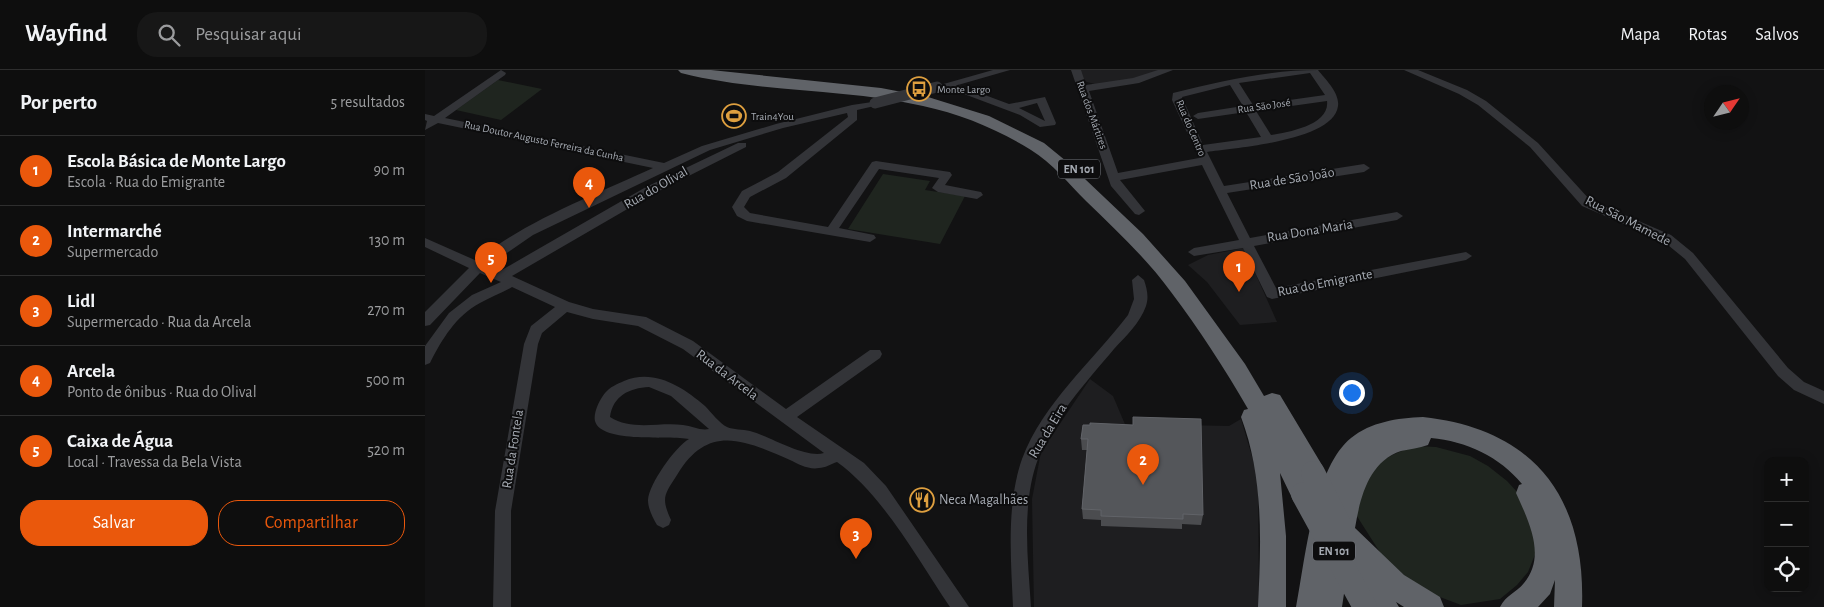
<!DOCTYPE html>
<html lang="pt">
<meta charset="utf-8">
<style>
:root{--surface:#0e0e0e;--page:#171717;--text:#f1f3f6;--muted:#9b9c9e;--line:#2e2e2e;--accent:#ea580c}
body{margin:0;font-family:"Alegreya Sans",sans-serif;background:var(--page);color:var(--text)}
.controls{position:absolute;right:15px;bottom:15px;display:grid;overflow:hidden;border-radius:10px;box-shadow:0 2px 12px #0003}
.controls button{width:45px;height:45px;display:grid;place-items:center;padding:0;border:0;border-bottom:1px solid var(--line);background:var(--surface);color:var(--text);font:25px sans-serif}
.compass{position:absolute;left:1279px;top:15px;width:45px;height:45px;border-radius:50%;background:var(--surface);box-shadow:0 2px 12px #0003;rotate:55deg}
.you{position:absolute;left:926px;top:322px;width:18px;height:18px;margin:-12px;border:4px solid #fff;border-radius:50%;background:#1a73e8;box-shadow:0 0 0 8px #1a73e833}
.badge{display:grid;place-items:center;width:32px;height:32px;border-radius:50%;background:var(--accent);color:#fff;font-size:16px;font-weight:700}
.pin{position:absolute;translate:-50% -41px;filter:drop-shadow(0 1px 2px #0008)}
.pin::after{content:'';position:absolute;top:26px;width:18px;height:15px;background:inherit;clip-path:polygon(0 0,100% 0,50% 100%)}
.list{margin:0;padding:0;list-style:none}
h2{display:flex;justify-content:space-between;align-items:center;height:65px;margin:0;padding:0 20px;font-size:21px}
h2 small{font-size:16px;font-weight:400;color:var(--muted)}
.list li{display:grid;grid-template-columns:32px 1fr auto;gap:15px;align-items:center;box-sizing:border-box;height:70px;padding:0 20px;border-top:1px solid var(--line)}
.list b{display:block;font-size:19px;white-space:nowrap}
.list p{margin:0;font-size:16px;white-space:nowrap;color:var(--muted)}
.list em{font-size:16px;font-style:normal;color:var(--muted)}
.actions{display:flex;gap:10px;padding:15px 20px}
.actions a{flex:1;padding:11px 0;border:1px solid var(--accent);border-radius:20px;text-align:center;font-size:18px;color:var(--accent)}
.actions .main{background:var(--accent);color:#fff}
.icon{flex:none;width:28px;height:28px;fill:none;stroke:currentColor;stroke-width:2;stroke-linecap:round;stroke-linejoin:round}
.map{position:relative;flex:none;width:1399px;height:537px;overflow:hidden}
header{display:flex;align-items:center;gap:30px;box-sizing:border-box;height:70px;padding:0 25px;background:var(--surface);border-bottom:1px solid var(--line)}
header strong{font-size:24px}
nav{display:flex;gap:28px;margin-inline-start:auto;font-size:18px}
.search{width:350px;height:45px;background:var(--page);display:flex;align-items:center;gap:12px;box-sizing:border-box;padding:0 18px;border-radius:20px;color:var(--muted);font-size:19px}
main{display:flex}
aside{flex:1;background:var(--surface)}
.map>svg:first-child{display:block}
.built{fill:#1e1e20}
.green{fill:#1f251f}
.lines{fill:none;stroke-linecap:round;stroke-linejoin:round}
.minor{fill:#333438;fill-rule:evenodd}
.highway{fill:#606368;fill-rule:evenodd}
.minor-bridge{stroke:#333438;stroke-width:11}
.highway-bridge{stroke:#606368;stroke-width:24}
.wall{fill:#4b4c4f}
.building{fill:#54565a;stroke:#616368}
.labels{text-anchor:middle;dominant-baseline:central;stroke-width:4;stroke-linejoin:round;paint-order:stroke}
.far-poi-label{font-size:11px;fill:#a5aab2;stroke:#0d0d0e;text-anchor:start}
.far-street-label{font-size:11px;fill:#a5aab2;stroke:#0d0d0e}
.shield{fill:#0d0d0e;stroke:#777b81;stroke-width:1}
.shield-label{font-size:12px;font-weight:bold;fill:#a5aab2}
.street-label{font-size:14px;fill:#a5aab2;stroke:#0d0d0e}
.poi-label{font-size:14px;fill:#a5aab2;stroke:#0d0d0e;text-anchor:start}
</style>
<header>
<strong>Wayfind</strong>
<div class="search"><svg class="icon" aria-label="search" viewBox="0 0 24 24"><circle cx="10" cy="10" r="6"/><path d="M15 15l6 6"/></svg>Pesquisar aqui</div>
<nav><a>Mapa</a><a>Rotas</a><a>Salvos</a></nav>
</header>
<main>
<aside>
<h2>Por perto<small>5 resultados</small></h2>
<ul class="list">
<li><span class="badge">1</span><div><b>Escola Básica de Monte Largo</b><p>Escola · Rua do Emigrante</p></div><em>90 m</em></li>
<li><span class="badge">2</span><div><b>Intermarché</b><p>Supermercado</p></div><em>130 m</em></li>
<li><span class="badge">3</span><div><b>Lidl</b><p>Supermercado · Rua da Arcela</p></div><em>270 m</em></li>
<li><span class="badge">4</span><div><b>Arcela</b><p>Ponto de ônibus · Rua do Olival</p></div><em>500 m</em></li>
<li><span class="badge">5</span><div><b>Caixa de Água</b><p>Local · Travessa da Bela Vista</p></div><em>520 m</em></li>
</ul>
<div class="actions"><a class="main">Salvar</a><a>Compartilhar</a></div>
</aside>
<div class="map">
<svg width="1399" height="537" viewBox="0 0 1399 537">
<rect width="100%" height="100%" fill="#121213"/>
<path class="built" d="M 654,0 L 737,0 L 717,8 L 674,15 L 658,11 Z
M 819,178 L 852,252 L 815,255 L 782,212 L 763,195 L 783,185 Z
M 665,309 L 688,326 L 702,359 L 709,354 L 804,356 L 816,349 L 833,407 L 834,537 L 609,537 L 607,429 L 616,382 Z"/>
<path class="green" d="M 73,10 L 117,19 L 76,50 L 31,40 Z
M 458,104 L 505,111 L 500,120 L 540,126 L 515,174 L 423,159 Z
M 991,376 L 1011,377 L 1045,386 L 1063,396 L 1082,411 L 1094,424 L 1104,443 L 1111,482 L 1103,502 L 1092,515 L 1075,529 L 1036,535 L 1007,524 L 963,495 L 928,440 C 945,401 948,389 991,376 Z"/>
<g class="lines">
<path class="minor" d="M 76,0 L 81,3 L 80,5 L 20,48 L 239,93 L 277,76 L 351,54 L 427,35 L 454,31 L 454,35 L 432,40 L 432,50 L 361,108 L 325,127 L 319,137 L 325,143 L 403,157 L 447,92 L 451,91 L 525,102 L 527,105 L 520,115 L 556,122 L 558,125 L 552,129 L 513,122 L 507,118 L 514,108 L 454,99 L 414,158 L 449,165 L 451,168 L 445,172 L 322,151 L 312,146 L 307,137 L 317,121 L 353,102 L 423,47 L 422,43 L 358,58 L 285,80 L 108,165 L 63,196 L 75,201 L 221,117 L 313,73 L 321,73 L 321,77 L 230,123 L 87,206 L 144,232 L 168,239 L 221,247 L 268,271 L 361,339 L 445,280 L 455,280 L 457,284 L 455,288 L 372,347 L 439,393 L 461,416 L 544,537 L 525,537 C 493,490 458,425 412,392 C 406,394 400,398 394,398 C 384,400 373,394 365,390 C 319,370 283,353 252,405 C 239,425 236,428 246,450 L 244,455 L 238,458 L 232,455 C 228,448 223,439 223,430 C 224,414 250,377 264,369 C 246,365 176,374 170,351 C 168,343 175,329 180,323 C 185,317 192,314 199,311 C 229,298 258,317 280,336 C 286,342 295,354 302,357 C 308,360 318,359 325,361 C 344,366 381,389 399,383 L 258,279 L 213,256 L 168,249 L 142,242 L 117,263 L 113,274 L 86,441 L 86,537 L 68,537 L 70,441 L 99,274 L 106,256 L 130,237 L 87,217 C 77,223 65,227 55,233 C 31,246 17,269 5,293 L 0,295 L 0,276 L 24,243 L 47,225 L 76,212 L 55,203 L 5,255 L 0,256 L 0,242 L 44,198 L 0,177 L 0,168 L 52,191 C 97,152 174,123 228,98 L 13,53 L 0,60 L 2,51 L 0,50 L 0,44 L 9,46 ZM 224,317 L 246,326 L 284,359 C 276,361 267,356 258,355 C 234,352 206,361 185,347 C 188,326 204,318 224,317 Z
M 568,0 L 585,0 L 533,15 L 584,34 L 620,27 L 631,53 L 630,55 L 615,57 L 595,45 L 515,15 ZM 612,33 L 620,51 L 594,38 Z
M 646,0 L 656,0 L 661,15 L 708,8 L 733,0 L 748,0 L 714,13 L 664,21 L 693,103 L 774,88 L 747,30 L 748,23 C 796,11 843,0 893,0 C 900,9 915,23 913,36 C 909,71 809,78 782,82 L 799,116 L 939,94 L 945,98 L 939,102 L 802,123 L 825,168 L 972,142 L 978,146 L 972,150 L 829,176 L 851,218 L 1041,182 L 1047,186 L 1041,190 L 847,229 L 842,227 L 818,178 L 769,186 L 763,182 L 769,178 L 814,170 L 777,95 L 695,110 L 720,141 L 714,145 L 710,144 L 686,116 ZM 885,3 L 900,25 L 828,35 L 814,13 ZM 805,15 L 818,36 L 773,43 L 768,46 L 773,49 L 821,42 L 836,67 L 778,75 L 757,27 ZM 902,31 C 905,55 864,62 846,65 L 831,41 Z
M 979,0 L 993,0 L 1042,20 L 1061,31 L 1113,73 L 1165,130 L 1246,165 L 1268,183 L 1363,298 L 1379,312 L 1399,321 L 1399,334 L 1369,320 L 1353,306 L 1260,189 L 1238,171 L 1157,136 L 1105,77 L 1053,35 L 1034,24 Z
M 713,205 L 719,210 C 722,219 724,227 721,236 C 715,253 701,266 689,279 C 663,310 626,350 613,389 C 596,435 603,489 606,537 L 588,537 C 586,489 581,435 597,389 C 618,333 668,291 703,245 L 709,229 L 707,210 Z"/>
<path class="highway" d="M 253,0 L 286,0 L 456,18 L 503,27 L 564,46 L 619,73 L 641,91 L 718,164 L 760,211 L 820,294 L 839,326 L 847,323 L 855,325 L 897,395 L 900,403 L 897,411 L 885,413 L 890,424 L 887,432 L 878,435 L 869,432 L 855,403 L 861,466 L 861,537 L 833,537 C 836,473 839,408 816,347 L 819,340 L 823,339 C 800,299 774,259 746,222 C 722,189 691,160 661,131 C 644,114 627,93 606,80 C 574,60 536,44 498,36 C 419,18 335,23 256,3 Z
M 998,347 C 1109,359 1161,427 1157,537 L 1129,537 L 1130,510 L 1125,524 L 1113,537 L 1075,537 C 1081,525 1091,523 1099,513 C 1122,486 1103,450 1091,423 L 1094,415 L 1097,414 C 1075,387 1041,371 1006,368 L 1003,375 C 994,378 985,379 976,381 C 943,392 935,429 930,458 L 979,505 L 1015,527 L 1019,537 L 979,537 L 971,532 L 974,537 L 945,537 L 923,497 L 917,537 L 871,537 C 880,491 888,399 926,368 C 946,352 972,348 998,347 Z"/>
<path class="minor-bridge" d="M 450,33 L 512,17"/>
<path class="highway-bridge" d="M 888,403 L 920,466
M 878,424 L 940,537"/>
</g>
<path class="wall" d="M 658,355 L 778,445 L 776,455 L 757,454 L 757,459 L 676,456 L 676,450 L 658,449 L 657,439 L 662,380 L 657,380 L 656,369 Z"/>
<path class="building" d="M 708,347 L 776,349 L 778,445 L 758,444 L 758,449 L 676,446 L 676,440 L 657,439 L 663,369 L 656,369 L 658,355 L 665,355 L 665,353 L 708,355 Z"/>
<defs>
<g id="bus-ring" transform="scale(1.25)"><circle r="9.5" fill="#0d0d0e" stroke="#de9f3f" stroke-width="1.5"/><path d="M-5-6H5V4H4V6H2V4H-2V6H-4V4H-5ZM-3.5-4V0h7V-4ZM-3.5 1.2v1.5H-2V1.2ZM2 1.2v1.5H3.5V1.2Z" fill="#de9f3f"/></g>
<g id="stadium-ring" transform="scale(1.25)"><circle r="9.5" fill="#0d0d0e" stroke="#de9f3f" stroke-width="1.5"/><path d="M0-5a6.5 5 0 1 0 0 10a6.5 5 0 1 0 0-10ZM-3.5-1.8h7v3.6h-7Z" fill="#de9f3f"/></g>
<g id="restaurant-ring" transform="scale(1.25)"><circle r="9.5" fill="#0d0d0e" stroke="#de9f3f" stroke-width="1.5"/><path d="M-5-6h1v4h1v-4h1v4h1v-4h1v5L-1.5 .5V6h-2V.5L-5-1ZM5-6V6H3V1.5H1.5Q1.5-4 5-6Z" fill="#de9f3f"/></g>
</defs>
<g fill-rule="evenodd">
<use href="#bus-ring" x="494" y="19"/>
<use href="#stadium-ring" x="309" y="46"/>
<use href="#restaurant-ring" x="497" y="430"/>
</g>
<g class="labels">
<g class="far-poi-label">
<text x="512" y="19">Monte Largo</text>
<text x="326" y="46">Train4You</text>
</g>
<g class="far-street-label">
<text transform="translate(839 36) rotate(-8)">Rua São José</text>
<text transform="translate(667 45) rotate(70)">Rua dos Mártires</text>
<text transform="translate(766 58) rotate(67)">Rua do Centro</text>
<text transform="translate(119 71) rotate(12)">Rua Doutor Augusto Ferreira da Cunha</text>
</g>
<g class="shield">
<rect x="633" y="89.5" width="42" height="19" rx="4"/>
<rect x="888" y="471.5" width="42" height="19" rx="4"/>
</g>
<g class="shield-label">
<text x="654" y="99">EN 101</text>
<text x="909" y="481">EN 101</text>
</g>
<g class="street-label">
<text transform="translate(867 109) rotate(-9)">Rua de São João</text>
<text transform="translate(231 118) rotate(-30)">Rua do Olival</text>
<text transform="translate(1203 151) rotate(27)">Rua São Mamede</text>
<text transform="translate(885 161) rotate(-9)">Rua Dona Maria</text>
<text transform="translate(900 213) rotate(-11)">Rua do Emigrante</text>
<text transform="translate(302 305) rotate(37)">Rua da Arcela</text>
<text transform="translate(623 361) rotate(-59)">Rua da Eira</text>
<text transform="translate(88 379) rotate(-81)">Rua da Fontela</text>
</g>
<g class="poi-label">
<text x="514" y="430">Neca Magalhães</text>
</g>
</g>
</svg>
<div class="controls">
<button>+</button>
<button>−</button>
<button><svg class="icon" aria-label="locate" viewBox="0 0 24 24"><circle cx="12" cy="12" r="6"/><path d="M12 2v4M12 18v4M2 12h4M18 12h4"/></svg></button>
</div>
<svg class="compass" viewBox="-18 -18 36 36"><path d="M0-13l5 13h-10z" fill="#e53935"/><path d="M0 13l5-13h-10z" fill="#9b9c9e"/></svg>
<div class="you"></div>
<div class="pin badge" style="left:814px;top:222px">1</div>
<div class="pin badge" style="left:718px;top:415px">2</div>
<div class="pin badge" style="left:431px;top:489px">3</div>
<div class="pin badge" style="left:164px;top:138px">4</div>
<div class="pin badge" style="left:66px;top:213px">5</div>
</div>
</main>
